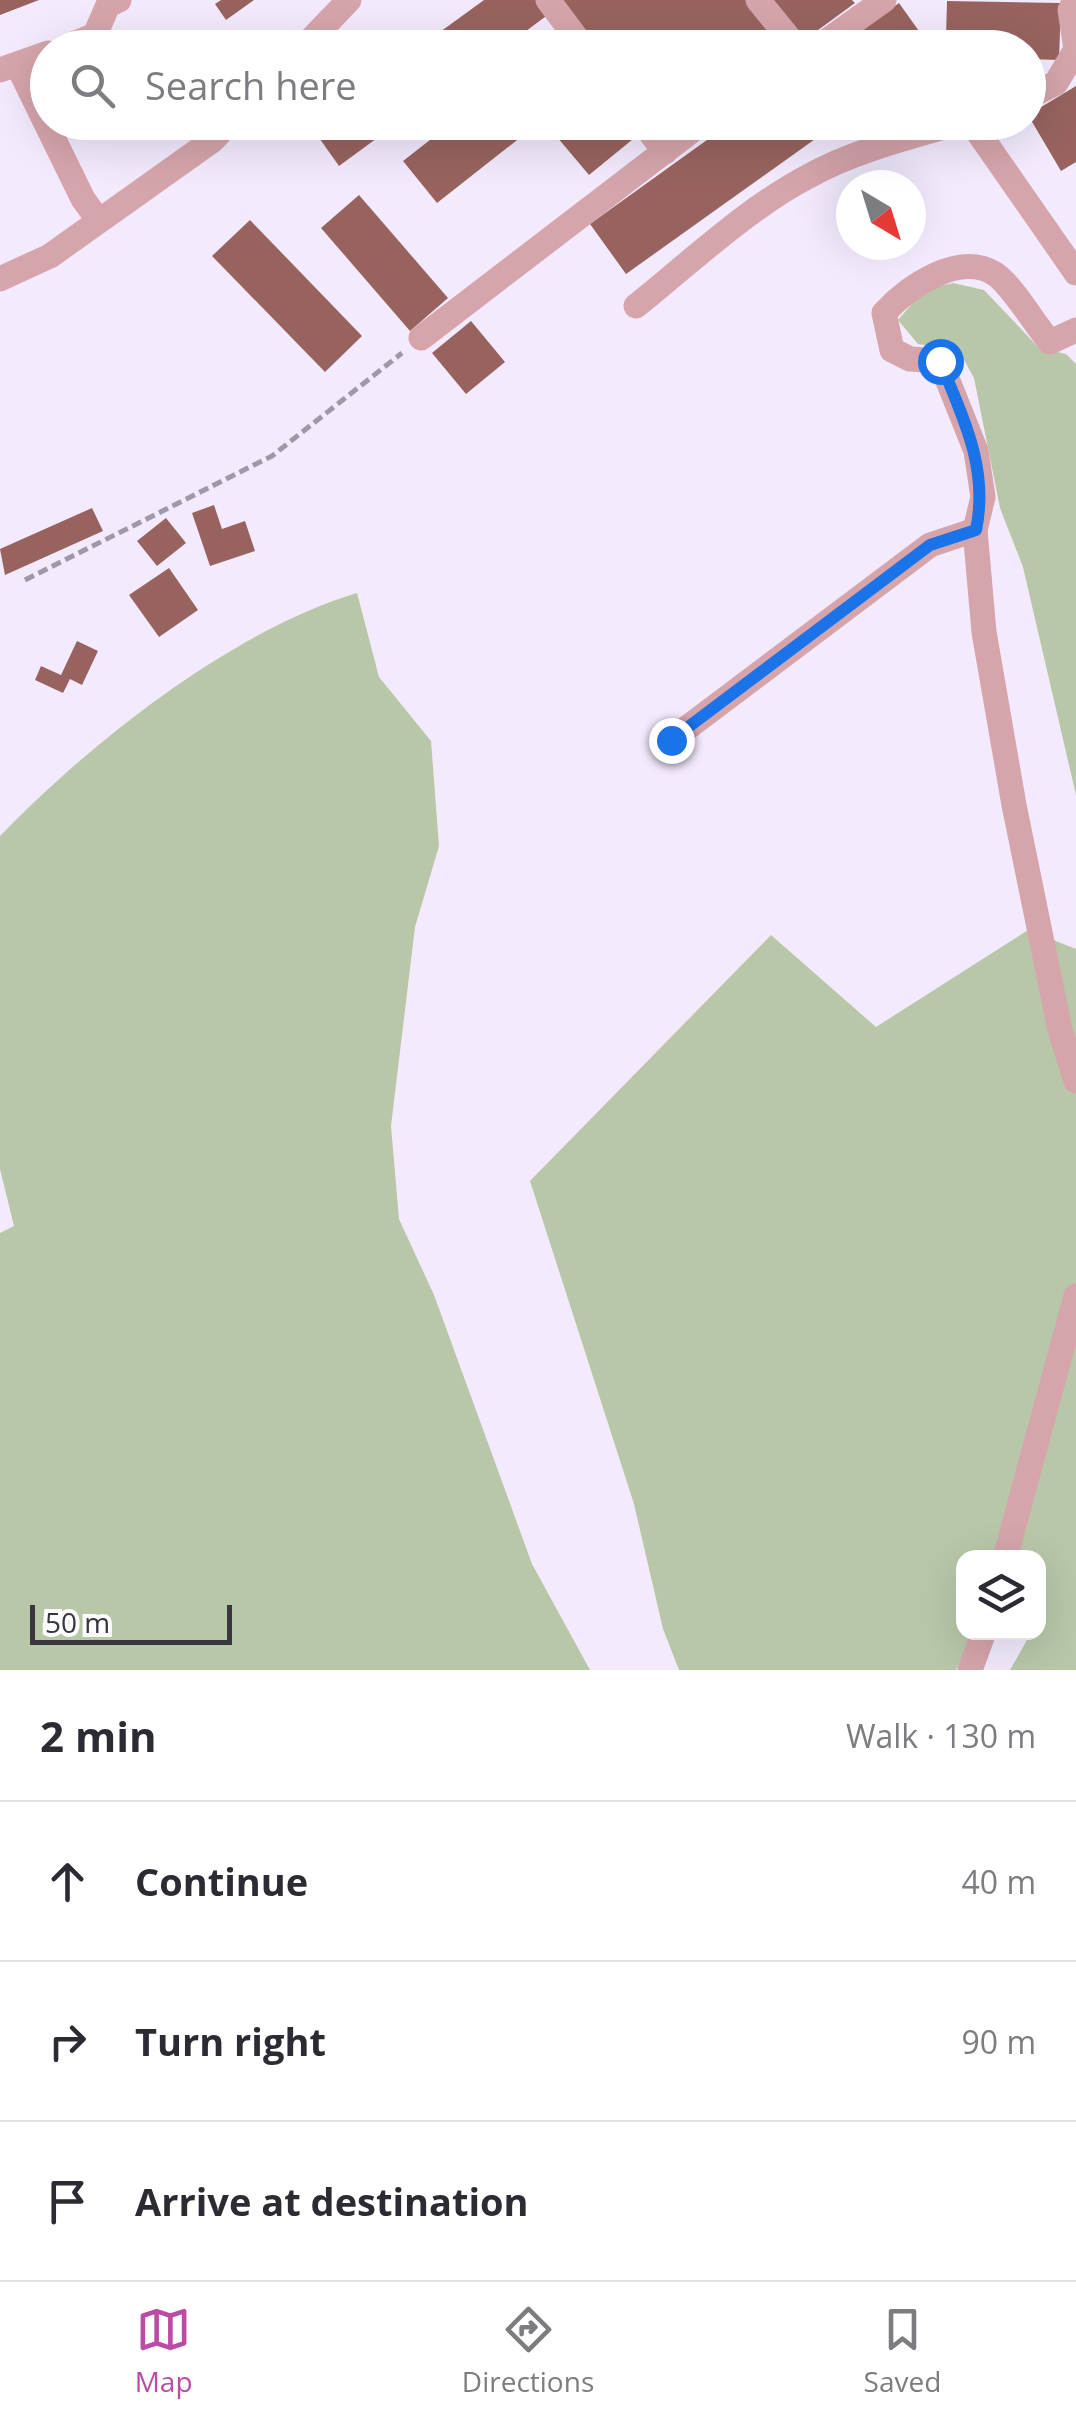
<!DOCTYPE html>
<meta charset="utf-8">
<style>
:root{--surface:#fff;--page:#f7f7f7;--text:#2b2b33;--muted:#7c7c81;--line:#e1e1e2;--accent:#bc4ba6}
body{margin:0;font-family:"Open Sans",sans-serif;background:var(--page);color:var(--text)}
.controls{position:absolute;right:30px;bottom:30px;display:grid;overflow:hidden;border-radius:20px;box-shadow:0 10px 40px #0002}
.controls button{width:90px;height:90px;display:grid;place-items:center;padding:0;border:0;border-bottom:2px solid var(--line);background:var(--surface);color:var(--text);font:50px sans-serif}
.compass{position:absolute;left:836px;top:170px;width:90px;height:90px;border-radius:50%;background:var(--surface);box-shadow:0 10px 40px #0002;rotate:142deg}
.scale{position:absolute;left:30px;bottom:25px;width:202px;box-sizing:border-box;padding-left:10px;border:5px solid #3a363f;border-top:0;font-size:28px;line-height:35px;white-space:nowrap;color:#3a363f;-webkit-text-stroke:8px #fcfcfc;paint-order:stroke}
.stop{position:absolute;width:30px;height:30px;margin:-22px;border:8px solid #1a73e8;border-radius:50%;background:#fff}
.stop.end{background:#1a73e8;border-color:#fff;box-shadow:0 2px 10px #0008}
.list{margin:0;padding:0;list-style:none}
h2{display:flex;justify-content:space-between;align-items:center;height:130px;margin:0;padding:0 40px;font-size:42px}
h2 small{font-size:32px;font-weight:400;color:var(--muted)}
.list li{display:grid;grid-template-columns:65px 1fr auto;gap:30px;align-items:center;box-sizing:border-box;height:160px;padding:0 40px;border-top:2px solid var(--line)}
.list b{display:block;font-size:38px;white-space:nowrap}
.list em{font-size:32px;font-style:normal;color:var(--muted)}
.icon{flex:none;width:55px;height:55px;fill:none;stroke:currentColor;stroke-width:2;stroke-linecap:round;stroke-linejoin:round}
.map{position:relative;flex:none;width:1076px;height:1670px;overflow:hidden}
.search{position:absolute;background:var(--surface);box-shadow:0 10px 40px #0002;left:30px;right:30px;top:30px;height:110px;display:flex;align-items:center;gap:25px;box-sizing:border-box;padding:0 35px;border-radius:55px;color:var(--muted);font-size:38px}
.sheet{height:610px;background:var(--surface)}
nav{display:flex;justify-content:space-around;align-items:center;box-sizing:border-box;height:140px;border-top:2px solid var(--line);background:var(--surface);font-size:28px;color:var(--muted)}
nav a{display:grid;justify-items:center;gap:5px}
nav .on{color:var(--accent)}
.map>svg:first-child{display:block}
.green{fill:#b8c7a8}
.building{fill:#98635f}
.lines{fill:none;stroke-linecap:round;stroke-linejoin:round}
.path{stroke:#9e98a7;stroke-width:5;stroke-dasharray:10 5;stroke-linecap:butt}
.minor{stroke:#d5a5ab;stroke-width:25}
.route{stroke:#1a73e8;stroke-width:12}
</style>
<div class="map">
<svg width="1076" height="1670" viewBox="0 0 1076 1670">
<rect width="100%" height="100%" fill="#f3eafe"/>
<path class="green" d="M 953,283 L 984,290 L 1039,348 L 1066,354 L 1076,364 L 1076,795 L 1023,567 L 1000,508 L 974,378 L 959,351 L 918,344 L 898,320 L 925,289 Z
M 357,593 L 379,677 L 431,741 L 439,846 L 415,927 L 391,1126 L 399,1219 L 434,1295 L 532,1564 L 590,1670 L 0,1670 L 0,1233 L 14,1226 L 0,1169 L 0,836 C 91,742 231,631 357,593 Z
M 1028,930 L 1076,949 L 1076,1670 L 1010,1670 L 1031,1633 L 1038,1632 L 1038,1558 L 964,1558 L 964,1632 L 975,1633 L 956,1670 L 679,1670 L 663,1629 L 634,1504 L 530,1181 L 771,935 L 876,1027 Z"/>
<path class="building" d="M 0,0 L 39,0 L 0,15 Z
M 221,0 L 254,0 L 226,20 L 215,4 Z
M 484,0 L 538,0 L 549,14 L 503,48 L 418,48 Z
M 560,0 L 748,0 L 771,30 L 750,48 L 597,48 Z
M 773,0 L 852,0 L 855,3 L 803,41 Z
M 947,1 L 1061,3 L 1059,60 L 1028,59 L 1028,48 L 995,48 L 996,38 L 946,37 Z
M 899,3 L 931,48 L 837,48 Z
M 1076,86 L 1076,162 L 1061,171 L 1028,115 Z
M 314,122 L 399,122 L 339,166 L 310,125 Z
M 453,122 L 540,122 L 437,203 L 403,161 Z
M 574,122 L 628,122 L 638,135 L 589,175 L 557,137 Z
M 732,122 L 839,122 L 626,274 L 590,224 Z
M 359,195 L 448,298 L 410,331 L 321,228 Z
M 250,220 L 362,336 L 325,372 L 212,256 Z
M 471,321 L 505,362 L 466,394 L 432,353 Z
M 214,505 L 222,529 L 245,521 L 255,551 L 210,566 L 192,513 Z
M 92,508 L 103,531 L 5,575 L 0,549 Z
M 166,518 L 186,543 L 157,566 L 137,541 Z
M 169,568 L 198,610 L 159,637 L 129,595 Z
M 77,641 L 98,651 L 82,685 L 70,679 L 63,693 L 35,680 L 41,666 L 61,675 Z"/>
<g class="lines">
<path class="path" d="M 25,580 L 272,456 L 402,353"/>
<path class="minor" d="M 548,0 L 584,48
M 758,0 L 797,48
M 1075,0 L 1070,10 L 1076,49
M 64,48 L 95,35 L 108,5 L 119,0
M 303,48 L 349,0
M 817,48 L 884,0
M 17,64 L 83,199 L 99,221
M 0,70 L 48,53
M 1028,97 L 1056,83 L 1076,49
M 642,122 L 665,152
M 971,122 L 1076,273
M 0,279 L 50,256 L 213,140 L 230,122
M 636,306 C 691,262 746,209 809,176 C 856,150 911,137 962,122
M 1076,330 L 1050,342 C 1035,325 1012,285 995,274 C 959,251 908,287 884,313 L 892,350 L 910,359 L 940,361 L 976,451 L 983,497 L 975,530 L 984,632 L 1014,805 L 1060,1030 L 1076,1081
M 421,338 L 703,122
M 671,740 L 930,545 L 975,530
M 1005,1558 L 1076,1296
M 970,1670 L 984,1632"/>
</g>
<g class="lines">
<path class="route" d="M 671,740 L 930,545 L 976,530 C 989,468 963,418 940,361"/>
</g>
</svg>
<div class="controls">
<button><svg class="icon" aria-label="layers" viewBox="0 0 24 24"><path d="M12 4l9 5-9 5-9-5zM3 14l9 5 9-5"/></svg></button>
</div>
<svg class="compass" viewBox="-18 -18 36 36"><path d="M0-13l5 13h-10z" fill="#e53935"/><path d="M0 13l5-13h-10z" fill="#7c7c81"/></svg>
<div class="scale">50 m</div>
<div class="stop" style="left:940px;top:361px"></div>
<div class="stop end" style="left:671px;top:740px"></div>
<div class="search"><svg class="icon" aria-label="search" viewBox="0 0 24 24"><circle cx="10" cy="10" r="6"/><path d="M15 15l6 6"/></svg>Search here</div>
</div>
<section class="sheet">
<h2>2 min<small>Walk · 130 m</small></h2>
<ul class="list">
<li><svg class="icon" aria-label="ahead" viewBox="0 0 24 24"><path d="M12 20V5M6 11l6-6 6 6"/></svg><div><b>Continue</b></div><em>40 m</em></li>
<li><svg class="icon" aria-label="right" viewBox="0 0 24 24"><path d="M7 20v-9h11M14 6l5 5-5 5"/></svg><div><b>Turn right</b></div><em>90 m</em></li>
<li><svg class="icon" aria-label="arrive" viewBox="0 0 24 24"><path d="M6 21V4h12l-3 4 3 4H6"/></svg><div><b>Arrive at destination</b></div></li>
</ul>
</section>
<nav>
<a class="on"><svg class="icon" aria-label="map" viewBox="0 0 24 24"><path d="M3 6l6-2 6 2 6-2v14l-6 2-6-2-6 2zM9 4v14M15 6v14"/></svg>Map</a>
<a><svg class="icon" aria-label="directions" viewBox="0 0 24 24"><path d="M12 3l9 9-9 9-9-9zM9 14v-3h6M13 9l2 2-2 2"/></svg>Directions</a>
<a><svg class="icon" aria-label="saved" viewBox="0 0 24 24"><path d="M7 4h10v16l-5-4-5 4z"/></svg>Saved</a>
</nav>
